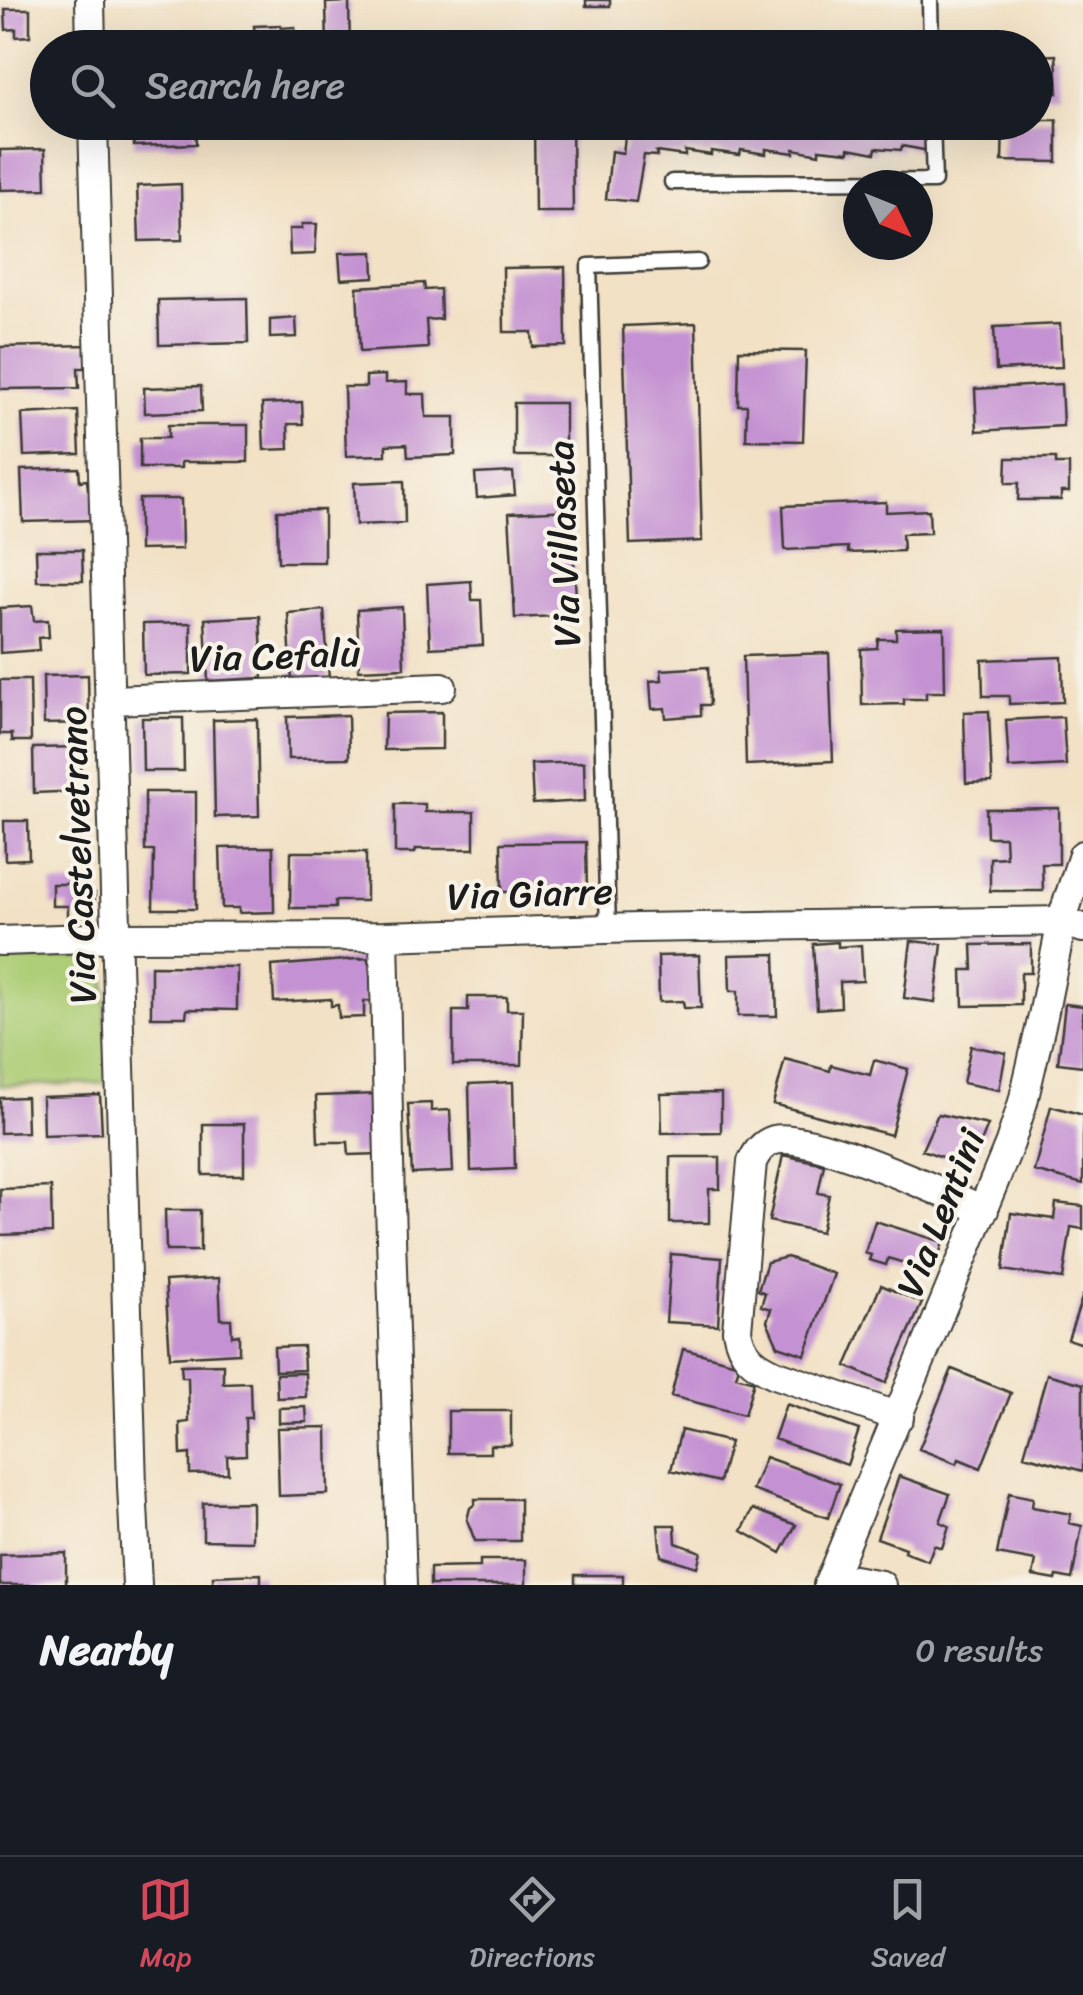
<!DOCTYPE html>
<meta charset="utf-8">
<style>
:root{--surface:#171b24;--page:#242831;--text:#f1f3f6;--muted:#9ea1a6;--line:#363941;--accent:#d1495b}
body{margin:0;font-family:Sriracha,sans-serif;background:var(--page);color:var(--text)}
.compass{position:absolute;left:843px;top:170px;width:90px;height:90px;border-radius:50%;background:var(--surface);box-shadow:0 10px 40px #0002;rotate:133deg}
.list{margin:0;padding:0;list-style:none}
h2{display:flex;justify-content:space-between;align-items:center;height:130px;margin:0;padding:0 40px;font-size:42px}
h2 small{font-size:32px;font-weight:400;color:var(--muted)}
.icon{flex:none;width:55px;height:55px;fill:none;stroke:currentColor;stroke-width:2;stroke-linecap:round;stroke-linejoin:round}
.map{position:relative;flex:none;width:1083px;height:1585px;overflow:hidden}
.search{position:absolute;background:var(--surface);box-shadow:0 10px 40px #0002;left:30px;right:30px;top:30px;height:110px;display:flex;align-items:center;gap:25px;box-sizing:border-box;padding:0 35px;border-radius:55px;color:var(--muted);font-size:38px}
.sheet{height:270px;background:var(--surface)}
nav{display:flex;justify-content:space-around;align-items:center;box-sizing:border-box;height:140px;border-top:2px solid var(--line);background:var(--surface);font-size:28px;color:var(--muted)}
nav a{display:grid;justify-items:center;gap:5px}
nav .on{color:var(--accent)}
.map>svg:first-child{display:block}
.green{fill:#adce77;stroke:#64754a;stroke-width:2.5}
.building{fill:#c492d2}
.lines{fill:none;stroke-linecap:round;stroke-linejoin:round}
.lane-casing{stroke:#3c3a35;stroke-width:19}
.street-casing{stroke:#3c3a35;stroke-width:32}
.lane{stroke:#fff;stroke-width:14}
.street{stroke:#fff;stroke-width:28}
.labels{text-anchor:middle;dominant-baseline:central;stroke-width:8;stroke-linejoin:round;paint-order:stroke}
.street-label{font-size:38px;fill:#1c1c1c;stroke:#f7f3e8}
</style>
<div class="map">
<svg width="1083" height="1585" viewBox="0 0 1083 1585">
<rect width="100%" height="100%" fill="#f7f3e8"/>
<filter id="ink" filterUnits="userSpaceOnUse"><feTurbulence type="fractalNoise" baseFrequency=".01" numOctaves="2"/><feDisplacementMap in="SourceGraphic" scale="20" xChannelSelector="R" yChannelSelector="G"/><feConvolveMatrix kernelMatrix="1 2 1 2 8 2 1 2 1" color-interpolation-filters="sRGB"/></filter>
<filter id="wash" filterUnits="userSpaceOnUse"><feTurbulence type="fractalNoise" baseFrequency=".0048" numOctaves="4" result="noise"/><feDisplacementMap in="SourceGraphic" scale="40" xChannelSelector="R" yChannelSelector="G"/><feGaussianBlur stdDeviation="2.25" result="paint"/><feColorMatrix in="noise" values="0 0 0 0 0 0 0 0 0 0 0 0 0 0 0 0 0 1.4 0 .05"/><feComposite in="paint" operator="in"/></filter>
<g filter="url(#wash)">
<rect width="100%" height="100%" fill="#f2e1c5"/>
<path class="green" d="M 89,958 L 101,961 L 105,968 L 109,1083 L 0,1086 L 0,960 Z"/>
<g id="blocks">
<path class="building" d="M 586,0 L 610,0 L 610,6 L 586,6 Z
M 349,2 L 350,48 L 327,48 L 326,3 Z
M 5,9 L 30,9 L 30,36 L 16,37 L 16,29 L 6,30 Z
M 281,25 L 281,28 L 295,27 L 296,48 L 256,48 L 254,26 Z
M 1056,55 L 1058,93 L 1036,95 L 1036,56 Z
M 1036,120 L 1057,120 L 1057,162 L 1002,161 L 1003,122 L 1036,122 Z
M 134,122 L 195,122 L 196,144 L 134,146 Z
M 534,122 L 572,122 L 573,212 L 535,212 Z
M 627,122 L 657,127 L 657,124 L 682,128 L 683,122 L 708,127 L 709,122 L 736,126 L 736,122 L 763,127 L 765,122 L 792,126 L 793,122 L 818,125 L 817,122 L 865,122 L 875,125 L 874,122 L 931,122 L 929,151 L 902,146 L 901,150 L 876,148 L 875,153 L 849,148 L 849,152 L 819,149 L 819,154 L 794,149 L 794,153 L 766,149 L 766,154 L 741,150 L 740,155 L 711,151 L 711,155 L 685,151 L 685,156 L 656,152 L 657,156 L 644,155 L 636,202 L 606,199 L 611,151 L 623,153 Z
M 45,149 L 46,189 L 0,190 L 0,150 Z
M 181,184 L 182,240 L 139,241 L 137,186 Z
M 302,224 L 317,224 L 315,254 L 290,255 L 289,229 L 302,229 Z
M 373,252 L 374,277 L 341,279 L 339,253 Z
M 565,267 L 566,346 L 533,347 L 532,332 L 504,332 L 503,268 Z
M 424,283 L 425,290 L 440,289 L 441,319 L 426,320 L 428,348 L 360,352 L 357,287 Z
M 247,298 L 248,343 L 159,345 L 158,300 Z
M 296,318 L 297,337 L 270,338 L 270,320 Z
M 696,323 L 702,541 L 630,544 L 623,326 Z
M 1060,324 L 1062,367 L 996,370 L 994,327 Z
M 90,345 L 90,368 L 78,368 L 79,388 L 0,389 L 0,347 Z
M 739,350 L 806,351 L 803,441 L 746,440 L 747,405 L 738,405 Z
M 385,375 L 385,383 L 407,382 L 407,394 L 425,394 L 426,417 L 455,417 L 455,455 L 408,457 L 407,444 L 386,445 L 386,455 L 346,456 L 344,387 L 366,387 L 366,376 Z
M 1061,384 L 1063,426 L 977,431 L 975,389 Z
M 201,386 L 202,411 L 145,413 L 144,388 Z
M 302,402 L 303,424 L 288,424 L 289,449 L 264,450 L 262,404 Z
M 514,403 L 565,403 L 565,456 L 514,456 Z
M 78,411 L 80,454 L 24,456 L 22,414 Z
M 168,425 L 248,425 L 248,462 L 181,462 L 181,468 L 140,468 L 140,438 L 168,438 Z
M 1007,458 L 1056,458 L 1056,464 L 1069,464 L 1069,492 L 1061,492 L 1061,500 L 1018,500 L 1019,483 L 1006,483 Z
M 79,468 L 80,481 L 87,480 L 88,489 L 95,489 L 96,520 L 23,522 L 21,470 Z
M 513,472 L 515,495 L 477,498 L 475,474 Z
M 404,481 L 405,523 L 356,525 L 354,483 Z
M 139,499 L 181,499 L 182,549 L 139,550 Z
M 886,502 L 886,512 L 929,510 L 930,533 L 902,534 L 903,551 L 848,553 L 848,547 L 785,550 L 783,506 Z
M 324,510 L 324,562 L 278,562 L 277,511 Z
M 571,510 L 577,615 L 515,618 L 509,513 Z
M 36,550 L 82,550 L 83,581 L 37,581 Z
M 471,581 L 472,600 L 481,600 L 483,645 L 430,648 L 427,584 Z
M 32,606 L 34,621 L 48,620 L 49,637 L 38,638 L 39,650 L 0,653 L 0,608 Z
M 402,607 L 404,668 L 359,670 L 357,610 Z
M 324,610 L 329,679 L 292,682 L 288,613 Z
M 260,616 L 263,678 L 208,681 L 205,619 Z
M 191,623 L 191,674 L 144,675 L 143,624 Z
M 944,628 L 945,692 L 926,692 L 926,699 L 904,699 L 904,704 L 862,705 L 861,649 L 877,648 L 878,639 L 896,639 L 896,629 Z
M 829,653 L 833,761 L 746,765 L 743,656 Z
M 1062,657 L 1063,702 L 1009,704 L 1009,696 L 983,696 L 982,660 Z
M 708,667 L 710,705 L 701,705 L 701,715 L 666,718 L 665,708 L 652,709 L 650,681 L 662,680 L 661,670 Z
M 88,675 L 89,723 L 44,724 L 43,676 Z
M 0,680 L 30,680 L 31,741 L 12,741 L 12,734 L 0,734 Z
M 989,711 L 992,782 L 966,783 L 964,712 Z
M 442,712 L 442,749 L 384,750 L 385,713 Z
M 348,715 L 349,758 L 288,759 L 287,717 Z
M 1063,717 L 1066,765 L 1009,768 L 1006,720 Z
M 142,718 L 183,718 L 184,771 L 143,771 Z
M 257,719 L 259,816 L 215,817 L 213,720 Z
M 80,747 L 82,791 L 34,793 L 33,748 Z
M 584,762 L 585,801 L 533,804 L 531,764 Z
M 145,792 L 196,792 L 196,909 L 153,909 L 154,851 L 145,851 Z
M 395,804 L 425,804 L 425,812 L 474,812 L 474,849 L 416,849 L 415,853 L 395,853 Z
M 1059,808 L 1059,864 L 1042,864 L 1043,891 L 990,891 L 990,858 L 1006,857 L 1005,837 L 987,837 L 986,809 Z
M 4,821 L 28,821 L 29,859 L 5,860 Z
M 586,842 L 587,891 L 502,892 L 501,843 Z
M 273,847 L 274,912 L 239,913 L 239,908 L 222,908 L 220,848 Z
M 291,852 L 366,852 L 366,901 L 335,901 L 335,908 L 290,908 Z
M 52,884 L 82,884 L 82,893 L 95,893 L 94,917 L 68,917 L 68,906 L 52,906 Z
M 911,941 L 942,944 L 935,1002 L 904,998 Z
M 838,942 L 838,947 L 861,945 L 863,981 L 840,982 L 841,1007 L 817,1009 L 813,944 Z
M 1031,944 L 1031,973 L 1021,973 L 1021,1005 L 963,1006 L 962,970 L 973,970 L 972,945 Z
M 775,954 L 777,1016 L 738,1016 L 738,991 L 730,991 L 729,955 Z
M 699,955 L 701,1008 L 684,1008 L 683,1001 L 659,1002 L 658,956 Z
M 369,958 L 372,1001 L 364,1001 L 364,1017 L 339,1018 L 338,1005 L 331,1006 L 331,999 L 274,1002 L 272,966 Z
M 151,966 L 237,967 L 237,1010 L 187,1009 L 186,1017 L 151,1017 Z
M 468,997 L 507,997 L 507,1010 L 523,1010 L 522,1065 L 453,1065 L 453,1011 L 468,1011 Z
M 1065,1004 L 1083,1006 L 1083,1066 L 1058,1063 Z
M 971,1046 L 1006,1053 L 999,1090 L 963,1083 Z
M 785,1059 L 830,1071 L 831,1065 L 870,1075 L 874,1060 L 908,1069 L 891,1135 L 773,1104 Z
M 513,1082 L 515,1169 L 471,1171 L 469,1084 Z
M 721,1093 L 721,1132 L 662,1133 L 661,1094 Z
M 380,1094 L 381,1154 L 349,1155 L 348,1142 L 318,1142 L 316,1096 Z
M 100,1095 L 102,1133 L 43,1135 L 42,1097 Z
M 26,1097 L 27,1132 L 0,1133 L 0,1098 Z
M 431,1103 L 431,1111 L 450,1110 L 453,1172 L 412,1174 L 408,1104 Z
M 1051,1106 L 1083,1115 L 1083,1184 L 1034,1171 Z
M 938,1114 L 988,1125 L 971,1167 L 922,1150 Z
M 203,1124 L 244,1124 L 244,1175 L 203,1175 Z
M 783,1155 L 824,1164 L 818,1193 L 829,1195 L 821,1232 L 769,1221 Z
M 670,1157 L 720,1157 L 720,1189 L 709,1189 L 709,1223 L 670,1223 Z
M 51,1187 L 52,1233 L 0,1235 L 0,1189 Z
M 1056,1203 L 1083,1206 L 1083,1229 L 1071,1227 L 1063,1279 L 1003,1270 L 1011,1213 L 1054,1219 Z
M 165,1210 L 200,1210 L 200,1251 L 166,1251 Z
M 875,1221 L 943,1242 L 934,1272 L 888,1258 L 886,1265 L 869,1260 L 871,1255 L 865,1253 Z
M 671,1254 L 722,1258 L 718,1325 L 666,1322 Z
M 787,1257 L 834,1274 L 805,1355 L 778,1346 L 767,1321 L 771,1309 L 761,1306 L 765,1293 L 758,1290 L 767,1262 Z
M 219,1278 L 221,1319 L 231,1319 L 232,1336 L 239,1335 L 239,1353 L 170,1357 L 165,1281 Z
M 881,1285 L 922,1303 L 886,1383 L 846,1366 Z
M 1083,1295 L 1083,1344 L 1068,1339 Z
M 303,1346 L 304,1370 L 275,1371 L 274,1347 Z
M 683,1349 L 740,1364 L 736,1376 L 754,1381 L 744,1415 L 671,1396 Z
M 223,1364 L 223,1383 L 250,1382 L 251,1418 L 245,1418 L 246,1455 L 227,1456 L 228,1473 L 190,1474 L 190,1454 L 181,1455 L 180,1423 L 189,1422 L 188,1377 L 182,1377 L 181,1365 Z
M 952,1369 L 1011,1393 L 981,1468 L 959,1459 L 957,1464 L 919,1449 Z
M 305,1373 L 306,1397 L 277,1398 L 276,1374 Z
M 1047,1374 L 1083,1384 L 1083,1471 L 1024,1455 Z
M 786,1404 L 859,1430 L 847,1465 L 774,1439 Z
M 306,1407 L 307,1422 L 279,1423 L 279,1408 Z
M 448,1411 L 511,1411 L 511,1445 L 490,1445 L 490,1453 L 448,1453 Z
M 327,1427 L 328,1494 L 279,1496 L 277,1428 Z
M 681,1430 L 730,1442 L 719,1482 L 671,1470 Z
M 765,1457 L 840,1484 L 828,1518 L 752,1490 Z
M 899,1476 L 950,1494 L 940,1522 L 949,1526 L 942,1548 L 934,1545 L 928,1561 L 904,1552 L 905,1548 L 877,1538 Z
M 1009,1493 L 1033,1498 L 1032,1507 L 1071,1514 L 1069,1523 L 1082,1526 L 1072,1579 L 1057,1576 L 1056,1580 L 1033,1576 L 1036,1561 L 997,1554 Z
M 475,1499 L 520,1499 L 520,1541 L 475,1541 L 467,1520 L 470,1508 L 475,1504 Z
M 252,1502 L 252,1541 L 203,1540 L 203,1503 Z
M 753,1509 L 796,1525 L 781,1553 L 742,1531 Z
M 658,1525 L 675,1525 L 676,1543 L 701,1552 L 697,1567 L 661,1556 Z
M 66,1553 L 66,1585 L 0,1585 L 0,1555 Z
M 480,1560 L 526,1560 L 526,1585 L 430,1585 L 430,1568 L 480,1567 Z
M 261,1574 L 261,1585 L 213,1585 L 213,1576 Z
M 575,1575 L 623,1575 L 623,1585 L 575,1585 Z"/>
</g>
</g>
<g filter="url(#ink)">
<use href="#blocks" fill-opacity="0" stroke="#3c3a35" stroke-width="2.5"/>
<g class="lines">
<g class="lane-casing">
<path id="lane" d="M 930,0 L 931,48
M 672,182 L 934,181 L 932,122
M 608,929 L 589,266 L 698,262"/>
</g>
<g class="street-casing">
<path id="street" d="M 90,0 L 91,48
M 93,122 L 132,1486 L 137,1585
M 111,700 L 442,687
M 384,936 L 390,1205 L 402,1585
M 0,941 L 118,937 L 384,936 L 637,928 L 1062,921 L 1083,928
M 899,1417 L 775,1374 C 753,1364 741,1354 737,1330 L 752,1162 C 757,1152 762,1144 774,1140 C 809,1131 944,1194 984,1210
M 832,1576 L 881,1585
M 828,1585 L 1010,1143 L 1023,1102 L 1043,1016 L 1063,916 L 1083,855"/>
</g>
<use href="#lane" class="lane"/>
<use href="#street" class="street"/>
</g>
</g>
<g class="labels">
<g class="street-label">
<text transform="translate(564 544) rotate(-92)">Via Villaseta</text>
<text transform="translate(275 656) rotate(-2)">Via Cefalù</text>
<text transform="translate(78 855) rotate(-92)">Via Castelvetrano</text>
<text transform="translate(530 894) rotate(-2)">Via Giarre</text>
<text transform="translate(941 1213) rotate(-68)">Via Lentini</text>
</g>
</g>
</svg>
<svg class="compass" viewBox="-18 -18 36 36"><path d="M0-13l5 13h-10z" fill="#e53935"/><path d="M0 13l5-13h-10z" fill="#9ea1a6"/></svg>
<div class="search"><svg class="icon" aria-label="search" viewBox="0 0 24 24"><circle cx="10" cy="10" r="6"/><path d="M15 15l6 6"/></svg>Search here</div>
</div>
<section class="sheet">
<h2>Nearby<small>0 results</small></h2>
<ul class="list">
</ul>
</section>
<nav>
<a class="on"><svg class="icon" aria-label="map" viewBox="0 0 24 24"><path d="M3 6l6-2 6 2 6-2v14l-6 2-6-2-6 2zM9 4v14M15 6v14"/></svg>Map</a>
<a><svg class="icon" aria-label="directions" viewBox="0 0 24 24"><path d="M12 3l9 9-9 9-9-9zM9 14v-3h6M13 9l2 2-2 2"/></svg>Directions</a>
<a><svg class="icon" aria-label="saved" viewBox="0 0 24 24"><path d="M7 4h10v16l-5-4-5 4z"/></svg>Saved</a>
</nav>
